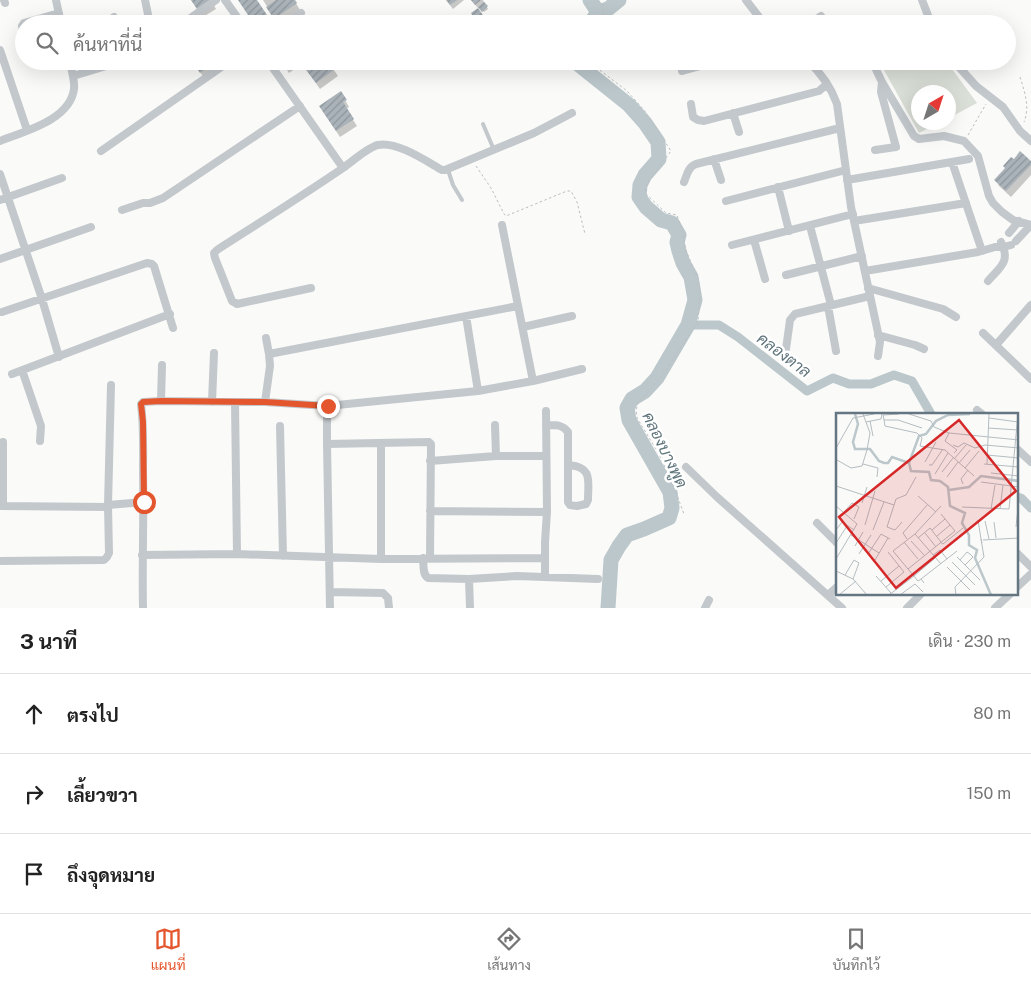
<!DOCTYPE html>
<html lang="th">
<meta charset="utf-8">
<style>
:root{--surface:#fff;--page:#f6f6f6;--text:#222;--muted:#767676;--line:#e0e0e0;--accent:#e4572e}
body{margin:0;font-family:"Public Sans",Sarabun,sans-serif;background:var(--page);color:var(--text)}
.compass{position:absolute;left:911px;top:85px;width:45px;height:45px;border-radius:50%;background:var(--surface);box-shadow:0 5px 20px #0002;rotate:39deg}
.stop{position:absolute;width:15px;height:15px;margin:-11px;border:4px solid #e4572e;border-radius:50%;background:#fff}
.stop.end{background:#e4572e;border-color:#fff;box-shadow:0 1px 5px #0008}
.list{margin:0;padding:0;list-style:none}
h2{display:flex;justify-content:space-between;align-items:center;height:65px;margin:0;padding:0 20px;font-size:21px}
h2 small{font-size:16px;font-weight:400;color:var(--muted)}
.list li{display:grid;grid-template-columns:32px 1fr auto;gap:15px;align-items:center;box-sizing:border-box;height:80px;padding:0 20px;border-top:1px solid var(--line)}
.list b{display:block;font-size:19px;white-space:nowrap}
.list em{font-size:16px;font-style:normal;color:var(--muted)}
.icon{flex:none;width:28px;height:28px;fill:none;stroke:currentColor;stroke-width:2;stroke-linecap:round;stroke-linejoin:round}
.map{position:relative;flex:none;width:1031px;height:608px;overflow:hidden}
.search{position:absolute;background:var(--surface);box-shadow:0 5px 20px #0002;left:15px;right:15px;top:15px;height:55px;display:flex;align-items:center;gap:12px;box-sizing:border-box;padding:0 18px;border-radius:28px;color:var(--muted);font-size:19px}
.sheet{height:305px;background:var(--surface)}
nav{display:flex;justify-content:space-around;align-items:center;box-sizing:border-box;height:70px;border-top:1px solid var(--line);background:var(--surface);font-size:14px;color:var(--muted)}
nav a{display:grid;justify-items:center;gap:2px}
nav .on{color:var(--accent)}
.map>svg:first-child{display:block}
.garden{fill:#dadfd7}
.shadow{fill:#0003}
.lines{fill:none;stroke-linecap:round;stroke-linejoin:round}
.canal{stroke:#bbc7cb;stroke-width:9}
.river{stroke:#bbc7cb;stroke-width:15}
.building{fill:url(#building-hatch)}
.path{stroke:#bbbfc2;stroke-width:1;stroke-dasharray:2.5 2.5;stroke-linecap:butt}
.service{stroke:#c3c8cc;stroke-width:4}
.minor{stroke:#c3c8cc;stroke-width:8}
.route{stroke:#e4572e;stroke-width:6}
.labels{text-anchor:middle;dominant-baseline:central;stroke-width:5;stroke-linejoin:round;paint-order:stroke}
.water-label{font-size:16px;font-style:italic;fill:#60757c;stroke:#fff}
.inset-river{fill:none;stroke:#bbc7cb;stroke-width:2.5}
.inset-road{fill:none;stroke:#b5bdc2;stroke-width:1}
.view{fill:#d62828;fill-opacity:0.15;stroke:#d62828;stroke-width:2.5}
.inset-edge{fill:none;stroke:#657683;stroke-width:2.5}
</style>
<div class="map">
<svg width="1031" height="608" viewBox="0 0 1031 608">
<defs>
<pattern id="building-hatch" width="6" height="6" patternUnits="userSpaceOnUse" patternTransform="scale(1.25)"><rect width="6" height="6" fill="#aab3b9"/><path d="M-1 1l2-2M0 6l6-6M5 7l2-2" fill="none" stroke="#8e969c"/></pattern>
</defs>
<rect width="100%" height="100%" fill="#fafaf8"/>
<path class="garden" d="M 879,61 L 946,61 L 977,103 L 949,118 L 948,92 L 918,92 L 918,122 L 939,123 L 919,133 Z"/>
<path class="shadow" d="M 191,0 L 211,0 L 216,9 L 203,17 Z
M 263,0 L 294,0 L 300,10 L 280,24 L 278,24 Z
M 446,0 L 464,0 L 453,9 Z
M 471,0 L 483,0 L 488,9 L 484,12 L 480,7 L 478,8 Z
M 484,18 L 487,22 L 485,24 L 472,24 Z
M 193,61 L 229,61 L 204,78 Z
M 281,61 L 296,61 L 299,66 L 289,73 Z
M 328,61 L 338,76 L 320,89 L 306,69 Z
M 345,100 L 349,107 L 346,109 L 357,126 L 340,137 L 324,113 Z
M 1014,160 L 1031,163 L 1031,175 L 1011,197 L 999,186 L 996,180 Z"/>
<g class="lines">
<path class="canal" d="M 688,325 L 719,325 L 738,337 L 807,391 L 833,378 L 849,384 L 871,384 L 894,375 L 912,381 L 931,414
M 1017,497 L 1021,498 L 1031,508"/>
<path class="river" d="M 590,0 L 598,12 L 590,24
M 598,12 L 608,9 L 619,0
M 574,61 L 629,105 L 645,123 L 658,142 L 659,159 L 645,175 L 640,185 L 639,197 L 646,207 L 661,220 L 672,223 L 679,235 L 677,242 L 679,251 L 683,263 L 691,277 L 695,300 L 688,325 L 657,378 L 645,391 L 632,399 L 627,408 L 629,420 L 670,492 L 672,508 L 669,518 L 644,529 L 627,535 L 619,546 L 611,560 L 608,608"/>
</g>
<path class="building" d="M 191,0 L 210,0 L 197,9 Z
M 238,0 L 257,0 L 273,24 L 254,24 Z
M 276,0 L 295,0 L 297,3 L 274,19 L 266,7 Z
M 446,0 L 457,0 L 450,5 Z
M 471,0 L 481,0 L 475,5 Z
M 484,2 L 488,6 L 482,12 L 478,7 Z
M 478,8 L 485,18 L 478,24 L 471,24 L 468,21 L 473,17 L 471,13 Z
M 192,61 L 216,61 L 200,73 Z
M 280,61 L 292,61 L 284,67 Z
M 302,61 L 330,61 L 335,69 L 316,83 L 300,62 Z
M 341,91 L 347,100 L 343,102 L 354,119 L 336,131 L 319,106 Z
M 1020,151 L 1031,161 L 1031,165 L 1006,191 L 994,180 L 1005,168 L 1003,166 L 1011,157 L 1014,159 Z"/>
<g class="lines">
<path class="path" d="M 597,24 L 604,15 L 602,5 L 598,0
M 588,61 L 627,91 L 644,110 L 671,151 L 649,180 L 645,189 L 646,194 L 666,213 L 677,215 L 684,235 L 685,248 L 698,279 L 700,291 L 698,321 L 662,376 L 638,403 L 636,410 L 637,418 L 659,454 L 675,490 L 684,514
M 1020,77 C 1025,93 1030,107 1024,122
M 968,135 L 986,104
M 476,166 L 491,188 L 504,214 L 506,216 L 567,191 L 571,191 L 577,202 L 585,234"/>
<path class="service" d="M 483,124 L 494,150
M 448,170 L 453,185 L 462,200"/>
<path class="minor" d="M 4,0 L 5,3
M 56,0 L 61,24
M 145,0 L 150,24
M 225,0 L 242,24
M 746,0 L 759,17 L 765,24
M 922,0 L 929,18 L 929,23
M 114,17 L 117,24
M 182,24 L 216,0
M 285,24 L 301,13
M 809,24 L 821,16
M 24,34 L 22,26 L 24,23 L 59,13
M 0,50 L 27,130
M 268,61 L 343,168
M 808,61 C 821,73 831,87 837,104 L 851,207 L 880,342 L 878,356
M 872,61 L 882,82 L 881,92 L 896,147 L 875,150
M 956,61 L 959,67 L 976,86 L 1003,107 L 1020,131 L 1031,141
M 682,71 L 719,61
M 73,76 L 123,61
M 882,82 L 914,136 L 919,139 L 944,136 L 964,141 L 978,156 L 989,196 L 993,203 L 1002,212 L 1013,220 L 1031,225
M 691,104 L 693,117 L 698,120 L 704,121 L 819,91 L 827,84
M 733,113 L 739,132
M 0,141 C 25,131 70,120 74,89 C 75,80 71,70 70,61
M 101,151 L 230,61
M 714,159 L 721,180
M 952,162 L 982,251
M 0,174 L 42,299 L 59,357
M 847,180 L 969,159
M 684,182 C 687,175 688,167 696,164 L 840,128
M 778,187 L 789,231
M 0,200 L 62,178
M 726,201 L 846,170
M 122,210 L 143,203 L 150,203 L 163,198 L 300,106
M 854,221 L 966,203
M 502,225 L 533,381
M 810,226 L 831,305
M 1009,233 L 1019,221
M 754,240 L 765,279
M 1016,241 L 1031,225
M 732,245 L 853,214
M 0,259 L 91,227
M 865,271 L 978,252 L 995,247 L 1004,247 L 1011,245
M 786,275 L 862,256
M 988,281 C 1000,267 1011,262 1001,242
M 311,288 L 237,304 L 232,301 L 215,258 L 214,253 L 217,250 C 259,223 302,196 343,168 C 353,161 368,147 378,145 C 397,141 426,161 442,170 L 445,170 L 534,133 L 572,113
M 868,288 L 943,309 L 956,317
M 828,306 L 836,351
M 2,312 L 147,263 L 152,264 L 154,266 L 173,328
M 466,316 L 478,391
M 523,327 L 572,316
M 983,333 L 1031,379
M 878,335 L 915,345 L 924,349
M 266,338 L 269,354
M 996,345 L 1031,305
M 786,349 L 790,320 L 795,314 L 870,296
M 22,370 L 41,426 L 40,441
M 12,374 L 170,314
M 161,401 L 162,365
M 212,402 L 214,353
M 235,402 L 237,554
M 265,402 L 270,366 L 269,354 L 518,306
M 327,406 L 327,444 L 330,608
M 977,410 L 982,414
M 495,425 L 496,456
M 546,425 C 555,425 562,424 568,432 L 568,502 L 570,505 L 577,506 L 586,504 L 588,500 C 588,481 593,467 569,465
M 280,426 L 283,556
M 3,442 L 3,506
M 327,444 L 429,442 L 431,444 L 430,558
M 1017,449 L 1031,462
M 430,461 L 496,456 L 546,456
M 686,467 L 717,497 L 842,608
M 108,505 L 144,502
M 0,506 L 108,507
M 430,511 L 547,512
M 817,523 L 837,543
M 1017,553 L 1031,567
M 142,555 L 237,554 L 381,559 L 545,558
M 423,558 C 424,565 422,574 428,578 L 469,579 L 517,576 L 598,579
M 381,559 L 381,443
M 0,561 L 104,560 L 107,557 L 109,553 L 108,505 L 111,385
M 545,577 L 545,542 L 547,512 L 546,411
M 469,579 L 470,608
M 1017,587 L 1031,574
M 330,592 L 383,593 L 388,598 L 389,608
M 828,595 L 837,587
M 143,608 C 142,563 144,518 143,473 C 143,450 144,427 141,404 L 143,402 L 161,401 L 265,402 L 327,406 L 478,391 L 533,381 L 582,369
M 705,608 L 709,600
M 907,608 L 921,594
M 995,608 L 1010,594"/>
</g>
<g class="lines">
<path class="route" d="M 144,502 L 143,422 L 141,404 L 143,402 L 161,401 L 265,402 L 328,406"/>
</g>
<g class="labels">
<g class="water-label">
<text transform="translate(784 355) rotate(37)">คลองตาล</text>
<text transform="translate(665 450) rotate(64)">คลองบางพูด</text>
</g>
</g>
<g transform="translate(836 413)">
<rect width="182" height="182" fill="#fafaf8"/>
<path class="inset-river" d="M 19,1 L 22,11 L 17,29 L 19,36 L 34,36 L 43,48 L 48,50 L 52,50 L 56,44 L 73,50 L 75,58 L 93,59 L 95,67 L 104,68 L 112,74 L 114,93 L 129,100 L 126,110 L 133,122 L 133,132 L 141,137 L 139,145 L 155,182M 73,50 L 83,23 L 90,21 L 100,8 L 112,2 L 134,1M 113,77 L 133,74 L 145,63 L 183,68"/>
<path class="inset-road" d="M 47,1 L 49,13 L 81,20 L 86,25 L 84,33 L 109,37 L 138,63M 73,1 L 95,8 L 98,14 L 113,20M 48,2 L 63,1M 153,5 L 182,9M 48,7 L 62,7 L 86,15M 34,8 L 37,23M 30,9 L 45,6 L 46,1M 152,15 L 182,17M 117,32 L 122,34 L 128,30 L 139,35 L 149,32 L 183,35M 0,35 L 17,5 L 38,1M 118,40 L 121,37 L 109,28 L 113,20 L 183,27M 151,42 L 183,45M 118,46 L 130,32M 1,47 L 15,55M 89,49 L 100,29M 123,50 L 134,37M 27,51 L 42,55 L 41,64M 148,51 L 183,54M 151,51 L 153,1M 93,52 L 96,52 L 107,36M 15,55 L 26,53 L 31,37 L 34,20 L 27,1M 129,55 L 143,38M 106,59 L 117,45M 155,60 L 183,63M 99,61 L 112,40M 111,64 L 122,49M 145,69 L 183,74M 127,71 L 125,66 L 132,57M 0,73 L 58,92M 82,83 L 100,99M 26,90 L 31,74M 0,93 L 21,111 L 0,146M 126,94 L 173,96 L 182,1M 155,96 L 159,72M 164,96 L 167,72M 9,98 L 16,90 L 23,94 L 18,106M 105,101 L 119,118M 142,107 L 145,126M 149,108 L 153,126M 66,109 L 59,117 L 51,114 L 60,86 L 70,82 L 80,64M 158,109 L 160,125M 29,112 L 39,78M 180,114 L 182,95M 0,117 L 6,109 L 18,117M 37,117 L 48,89M 96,117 L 109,106M 89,120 L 100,134M 79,121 L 105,151M 15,122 L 43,140M 101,123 L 114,112M 82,125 L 94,115 L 105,129M 71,126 L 67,120 L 92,91M 147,127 L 183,125M 75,128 L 88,142M 68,129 L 82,146M 104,129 L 107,131 L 127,115M 0,130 L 11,113M 19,133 L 27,119M 23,141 L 35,122M 32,141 L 45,121 L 54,126M 97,142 L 104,137 L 111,146M 121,144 L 144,167M 39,147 L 52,125M 124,147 L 131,139 L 134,141 L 137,144 L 129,152M 116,149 L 139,172M 111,154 L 134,177M 72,156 L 119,118M 0,158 L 17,166 L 31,182M 9,162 L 18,147 L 23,150 L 17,166M 40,163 L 55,180M 78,163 L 99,145M 85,166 L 121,138M 45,168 L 63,153M 88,170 L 85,166 L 82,168 L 57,138 L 79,121 L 105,93M 50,174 L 68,159 L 52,139M 3,182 L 20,168M 53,182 L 78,163M 64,182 L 79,171 L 87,179M 120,182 L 119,174 L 148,144 L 145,126 L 146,130"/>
<path class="view" d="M 123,7 L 180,78 L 60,175 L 3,104 Z"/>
<rect width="182" height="182" class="inset-edge"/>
</g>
</svg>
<svg class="compass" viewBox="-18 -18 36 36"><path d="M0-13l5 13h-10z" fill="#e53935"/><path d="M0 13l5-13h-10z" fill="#767676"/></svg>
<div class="stop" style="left:144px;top:502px"></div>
<div class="stop end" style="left:328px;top:406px"></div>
<div class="search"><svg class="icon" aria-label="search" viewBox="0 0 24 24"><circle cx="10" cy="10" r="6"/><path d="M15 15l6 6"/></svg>ค้นหาที่นี่</div>
</div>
<section class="sheet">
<h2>3 นาที<small>เดิน · 230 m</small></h2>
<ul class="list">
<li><svg class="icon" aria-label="ahead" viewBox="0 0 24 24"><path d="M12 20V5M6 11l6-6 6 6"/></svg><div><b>ตรงไป</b></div><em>80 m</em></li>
<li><svg class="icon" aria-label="right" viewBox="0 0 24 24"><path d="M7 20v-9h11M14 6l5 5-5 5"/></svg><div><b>เลี้ยวขวา</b></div><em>150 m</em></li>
<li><svg class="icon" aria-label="arrive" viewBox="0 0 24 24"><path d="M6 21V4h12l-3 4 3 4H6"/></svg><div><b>ถึงจุดหมาย</b></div></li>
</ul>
</section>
<nav>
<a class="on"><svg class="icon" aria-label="map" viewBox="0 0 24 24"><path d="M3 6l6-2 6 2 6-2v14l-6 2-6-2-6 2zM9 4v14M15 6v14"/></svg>แผนที่</a>
<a><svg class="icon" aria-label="directions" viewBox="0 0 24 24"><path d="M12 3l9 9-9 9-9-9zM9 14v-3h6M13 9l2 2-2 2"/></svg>เส้นทาง</a>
<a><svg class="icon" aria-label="saved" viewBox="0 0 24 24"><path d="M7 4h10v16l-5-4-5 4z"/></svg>บันทึกไว้</a>
</nav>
